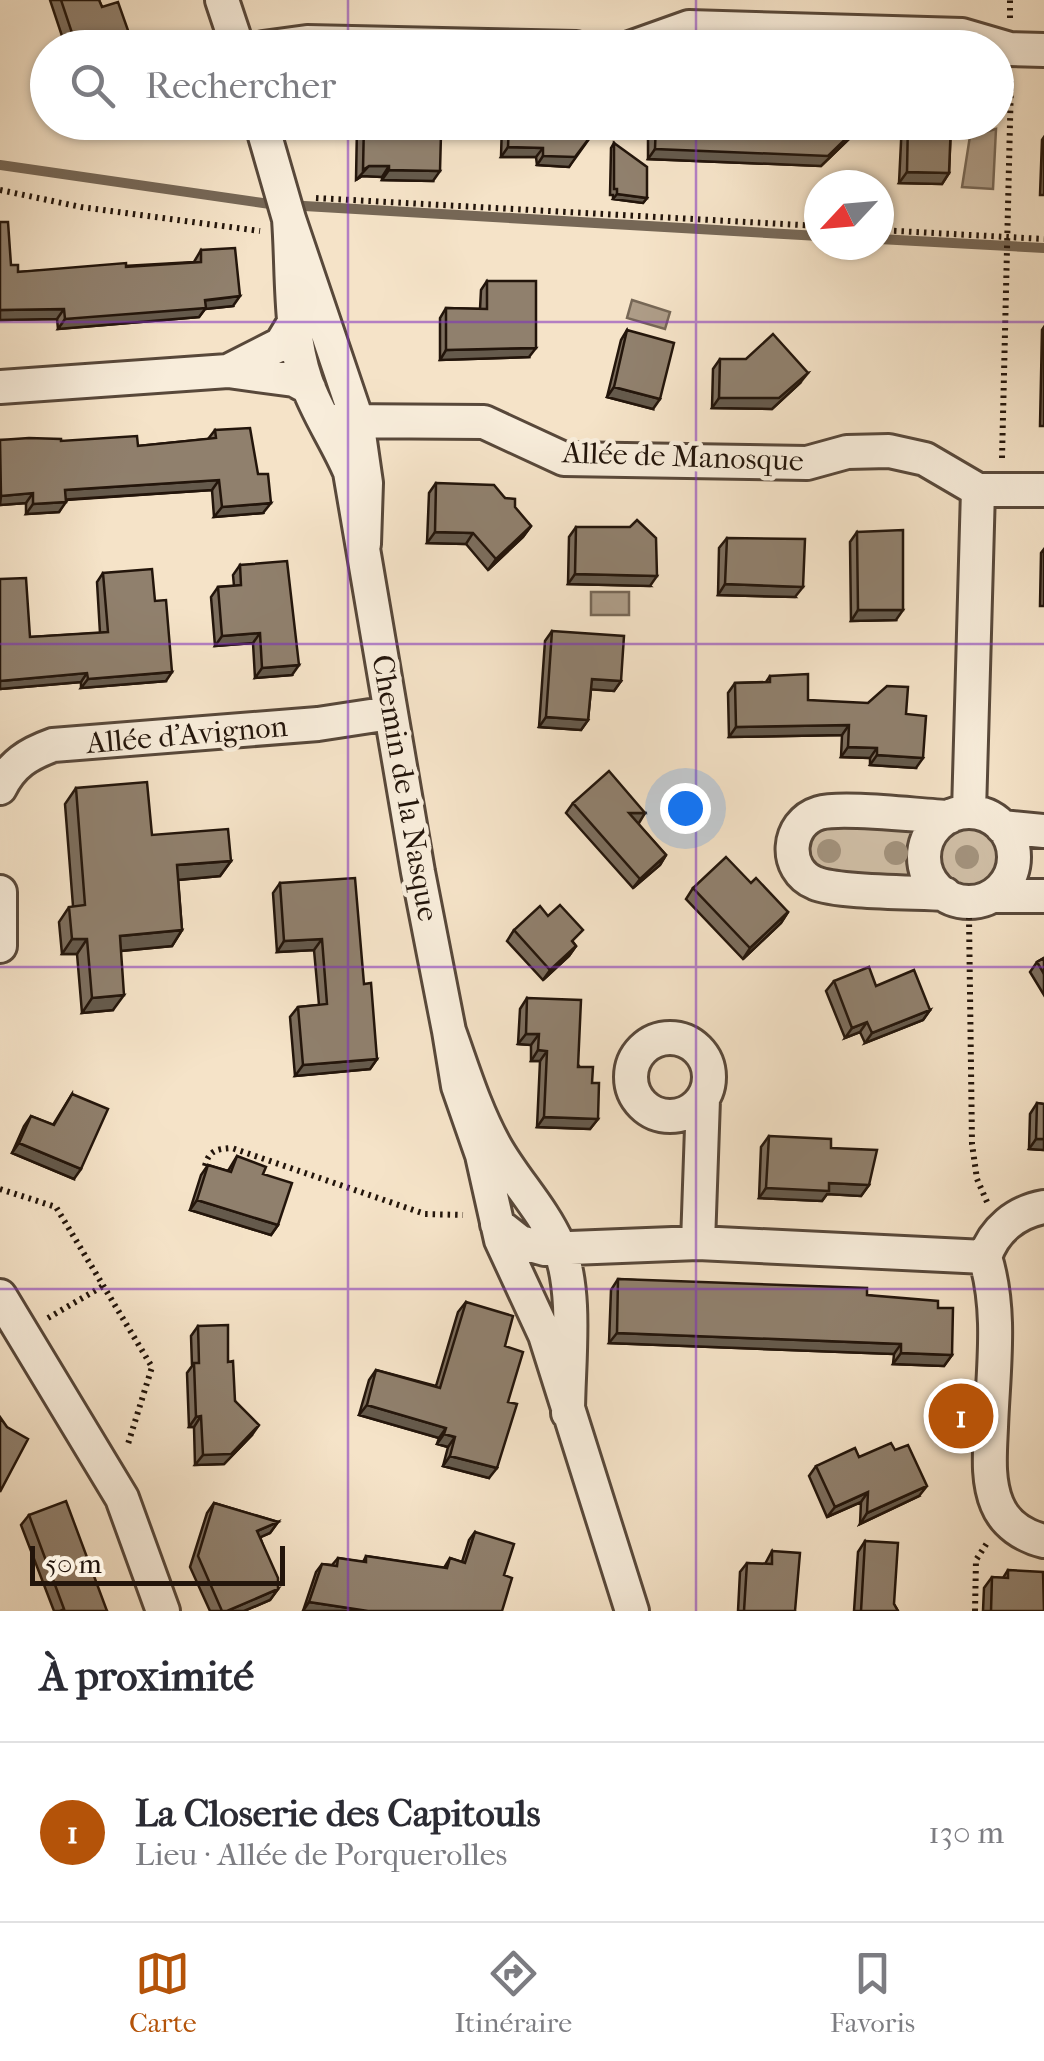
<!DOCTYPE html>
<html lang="fr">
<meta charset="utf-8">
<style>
:root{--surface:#fff;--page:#f7f7f7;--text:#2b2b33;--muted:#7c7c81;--line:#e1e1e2;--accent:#b45309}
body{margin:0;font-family:"IM FELL French Canon",serif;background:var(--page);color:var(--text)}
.compass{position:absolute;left:804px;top:170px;width:90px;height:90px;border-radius:50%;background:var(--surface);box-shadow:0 2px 8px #0004;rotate:244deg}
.scale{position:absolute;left:30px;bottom:25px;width:255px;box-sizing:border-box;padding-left:10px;border:5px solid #23150b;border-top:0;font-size:28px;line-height:35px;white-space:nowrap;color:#23150b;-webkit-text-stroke:8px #f8eddb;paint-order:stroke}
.you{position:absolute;left:685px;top:808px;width:35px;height:35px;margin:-25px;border:8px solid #fff;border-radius:50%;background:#1a73e8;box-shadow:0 0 0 15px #1a73e833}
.badge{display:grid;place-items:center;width:65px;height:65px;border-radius:50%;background:var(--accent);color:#fff;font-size:32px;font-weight:700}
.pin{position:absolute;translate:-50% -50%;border:5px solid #fff;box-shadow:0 2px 10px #0006}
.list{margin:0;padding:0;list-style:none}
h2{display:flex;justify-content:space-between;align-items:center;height:130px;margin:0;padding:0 40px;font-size:42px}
h2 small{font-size:32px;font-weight:400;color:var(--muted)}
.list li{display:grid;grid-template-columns:65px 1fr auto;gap:30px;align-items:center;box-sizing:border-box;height:180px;padding:0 40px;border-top:2px solid var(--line)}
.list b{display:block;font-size:38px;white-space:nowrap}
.list p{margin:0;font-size:32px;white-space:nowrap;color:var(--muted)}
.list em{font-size:32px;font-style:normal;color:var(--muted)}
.icon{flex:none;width:55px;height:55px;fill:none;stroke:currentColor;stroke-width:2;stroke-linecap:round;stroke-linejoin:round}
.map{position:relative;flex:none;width:1044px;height:1611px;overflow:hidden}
.search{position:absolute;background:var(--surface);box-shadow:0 2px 8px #0004;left:30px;right:30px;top:30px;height:110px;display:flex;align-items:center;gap:25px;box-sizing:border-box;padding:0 35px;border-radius:55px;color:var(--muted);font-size:38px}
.sheet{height:310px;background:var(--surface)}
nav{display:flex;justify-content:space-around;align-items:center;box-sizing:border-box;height:140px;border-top:2px solid var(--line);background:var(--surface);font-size:28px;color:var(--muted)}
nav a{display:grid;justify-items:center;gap:5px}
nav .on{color:var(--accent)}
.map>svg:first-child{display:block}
.green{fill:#d1c0a8;stroke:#7a6a5a;stroke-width:2.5}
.water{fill:#ae9d88;stroke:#766756;stroke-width:2.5}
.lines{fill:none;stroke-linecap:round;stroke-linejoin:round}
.stream{stroke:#766756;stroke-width:10}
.street-casing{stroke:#58483a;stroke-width:38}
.path{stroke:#23150b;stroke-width:6;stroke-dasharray:2.5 5;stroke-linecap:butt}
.street{stroke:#f8eddb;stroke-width:32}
.tree{fill:#a3937e}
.wall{fill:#7c6e5e;stroke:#23150b;stroke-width:2.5}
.shaded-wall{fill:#655a4c;stroke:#23150b;stroke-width:2.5}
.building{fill:#90806d;stroke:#23150b;stroke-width:2.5}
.grid{fill:none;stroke:#7b2cbf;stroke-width:2.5;stroke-opacity:0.55}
.labels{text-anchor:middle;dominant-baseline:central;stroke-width:9;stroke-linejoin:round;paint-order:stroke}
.street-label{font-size:30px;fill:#23150b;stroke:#f8eddb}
</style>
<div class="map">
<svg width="1044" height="1611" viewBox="0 0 1044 1611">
<rect width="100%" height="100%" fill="#f5e3c8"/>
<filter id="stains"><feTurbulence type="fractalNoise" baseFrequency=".002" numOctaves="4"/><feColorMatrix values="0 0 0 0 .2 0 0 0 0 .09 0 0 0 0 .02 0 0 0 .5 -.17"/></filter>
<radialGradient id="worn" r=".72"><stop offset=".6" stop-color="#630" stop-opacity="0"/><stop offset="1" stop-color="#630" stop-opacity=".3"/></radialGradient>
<path class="green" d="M936 856a33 33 0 1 1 66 0a33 33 0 1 1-66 0Z
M 922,826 L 913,848 L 920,884 C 892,881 769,884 821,827 Z"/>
<path class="water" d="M 996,129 L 993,189 L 962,187 L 970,136 Z
M 632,300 L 670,312 L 665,329 L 627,318 Z
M 591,592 L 629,592 L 629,615 L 591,615 Z"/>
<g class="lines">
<path class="stream" d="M 0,165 L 270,204 L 819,236
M 879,239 L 1044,248"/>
<g class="street-casing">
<path id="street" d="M 222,0 L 238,48
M 263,48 L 307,42 L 576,48
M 630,48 L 689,27 L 962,35 L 1010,49 L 1044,50
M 261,122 L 289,219
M 295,321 L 281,344 L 228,371 L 294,380 L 309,388
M 0,387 L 228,371
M 335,421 L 484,422 L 564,459 L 807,463 L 847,452 L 889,451 L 925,459 L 978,490 L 1044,490
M 364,544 L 366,483 L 357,420 L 289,219 C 293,272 289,331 306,381 C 317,413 337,441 350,472 L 418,872 L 449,1031
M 0,788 C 12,764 28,754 53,745 L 318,724 L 390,713
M 969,812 L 978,490
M924 857a45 45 0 1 1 90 0a45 45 0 1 1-90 0Z
M 1002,827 L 1044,831
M 0,892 L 0,946
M 945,894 C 916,892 838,893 815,883 C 783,870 786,823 819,813 C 842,806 920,816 949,817
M 992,896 L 1044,896
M631 1077a39 39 0 1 1 78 0a39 39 0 1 1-78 0Z
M 497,1224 L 520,1242 L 545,1249 L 698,1243 L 985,1257 C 1002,1311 993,1371 991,1427 C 990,1452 987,1480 997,1504 C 1005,1524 1024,1536 1044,1541
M 698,1243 L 703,1099
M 985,1257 C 994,1230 1016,1212 1044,1207
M 0,1296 L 122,1498 L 163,1611
M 568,1413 C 568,1363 578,1291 558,1244 C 542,1208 514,1180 495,1146 C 475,1110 463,1070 449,1031 L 458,1086 L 482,1155 L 501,1240 L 545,1335 L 632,1611"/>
</g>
<path class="path" d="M 1010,18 L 1010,0
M 0,190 L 81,207 L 260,231
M 316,198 L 819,226
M 879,230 L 1044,239
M 1002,458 L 1011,81
M 969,917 L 972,1144 L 977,1179 L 987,1202
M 205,1166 C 209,1150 217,1149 232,1148 L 425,1214 L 463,1215
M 0,1189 L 56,1207 L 152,1367 L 128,1444
M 48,1318 L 103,1286
M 975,1611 L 976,1560 L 987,1543"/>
<use href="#street" class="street"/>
</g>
<g class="tree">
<circle cx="829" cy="851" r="12"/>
<circle cx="896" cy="853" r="12"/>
<circle cx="967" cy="857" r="12"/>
</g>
<path class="wall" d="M 50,0 L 99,0 L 102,7 L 126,48 L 66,48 Z
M 360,122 L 423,122 L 413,133 L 433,181 L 382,180 L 382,177 L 362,176 L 356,180 L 357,126 Z
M 502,122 L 596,122 L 569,167 L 537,165 L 536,157 L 501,157 Z
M 648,122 L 856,122 L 852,136 L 821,166 L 648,159 Z
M 902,122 L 966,122 L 964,126 L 951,126 L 949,173 L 942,184 L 899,183 Z
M 1044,137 L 1044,195 L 1040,195 L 1042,140 Z
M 614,143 L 647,198 L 643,203 L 613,199 L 613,195 L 610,195 L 611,148 Z
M 0,222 L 11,265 L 18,272 L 194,262 L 201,250 L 233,306 L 205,309 L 199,317 L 58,329 L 57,319 L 0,320 Z
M 487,281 L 529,357 L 440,360 L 440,318 L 446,308 L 480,309 L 481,290 Z
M 1044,327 L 1044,426 L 1040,426 L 1042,330 Z
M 627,330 L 653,409 L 607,397 L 621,340 Z
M 720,359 L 800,383 L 772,409 L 712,408 L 713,369 Z
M 215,430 L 263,513 L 214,517 L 212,490 L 66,500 L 59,512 L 26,514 L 26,503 L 0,505 L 0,440 L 61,441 L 138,446 L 208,439 Z
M 436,483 L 505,498 L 531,526 L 523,537 L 488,570 L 466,544 L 427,543 L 429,493 Z
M 576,527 L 650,586 L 568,584 L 569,537 Z
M 857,532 L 896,620 L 851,621 L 850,542 Z
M 727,538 L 795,597 L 718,595 L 719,548 Z
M 1044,549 L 1044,606 L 1040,606 L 1041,553 Z
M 240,565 L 292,675 L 255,678 L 253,643 L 215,646 L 211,597 L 218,587 L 234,586 L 233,575 Z
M 103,573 L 155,601 L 166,681 L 81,688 L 81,682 L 0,689 L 0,579 L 30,637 L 100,633 L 97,582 Z
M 552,631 L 621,681 L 614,691 L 591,689 L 588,720 L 581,730 L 539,727 L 545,641 Z
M 770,676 L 808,700 L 906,714 L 916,768 L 870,765 L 870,758 L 841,757 L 842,735 L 729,737 L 728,693 L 735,683 L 766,682 Z
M 76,788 L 152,835 L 231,861 L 220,876 L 178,880 L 182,930 L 172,946 L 121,951 L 113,1010 L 82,1013 L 77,954 L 62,954 L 59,922 L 69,907 L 73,906 L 65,804 Z
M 573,803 L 645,813 L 637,823 L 666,855 L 660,865 L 633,888 L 566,813 Z
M 280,883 L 364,984 L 377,1059 L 370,1069 L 295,1076 L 290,1017 L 298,1007 L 319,1005 L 314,950 L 277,952 L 273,893 Z
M 751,883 L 788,912 L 781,923 L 743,959 L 686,899 L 693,888 Z
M 514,930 L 573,942 L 576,946 L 569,956 L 543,980 L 507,941 Z
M 1044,958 L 1044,995 L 1030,972 L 1037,962 Z
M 834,981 L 876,986 L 930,1010 L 923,1020 L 865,1043 L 860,1032 L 845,1038 L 826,991 Z
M 527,998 L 592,1083 L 598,1119 L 590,1129 L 537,1127 L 540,1061 L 531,1061 L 531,1045 L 518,1044 L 520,1009 Z
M 72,1094 L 74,1179 L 12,1153 L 24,1126 L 31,1116 L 53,1125 Z
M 1037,1103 L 1044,1104 L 1044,1150 L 1029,1149 L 1030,1114 Z
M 769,1136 L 831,1148 L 869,1185 L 861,1196 L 827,1194 L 822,1201 L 759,1198 L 761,1147 Z
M 237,1156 L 263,1174 L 278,1225 L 271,1235 L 190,1210 L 201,1175 L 208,1165 L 228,1171 Z
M 618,1279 L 867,1295 L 938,1308 L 952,1355 L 944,1366 L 893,1364 L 894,1354 L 609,1343 L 611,1290 Z
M 466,1302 L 505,1346 L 508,1402 L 489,1478 L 443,1466 L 448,1447 L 437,1444 L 439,1438 L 359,1415 L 369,1380 L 376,1370 L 436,1386 L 458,1312 Z
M 198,1326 L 228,1362 L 235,1401 L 252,1435 L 224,1464 L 195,1465 L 194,1427 L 189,1427 L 187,1373 L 192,1366 L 191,1336 Z
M 859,1457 L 919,1496 L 860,1524 L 861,1502 L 827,1517 L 809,1476 L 816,1466 Z
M 214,1503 L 278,1522 L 270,1533 L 260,1537 L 278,1589 L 270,1600 L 244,1611 L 210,1611 L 190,1567 L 207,1513 Z
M 29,1515 L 107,1611 L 54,1611 L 21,1525 Z
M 475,1532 L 504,1575 L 303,1611 L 316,1572 L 322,1564 L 332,1565 L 338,1558 L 363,1562 L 366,1556 L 444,1568 L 450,1558 L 462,1562 L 469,1540 Z
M 865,1541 L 894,1604 L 898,1611 L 854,1611 L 858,1552 Z
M 772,1551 L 795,1611 L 738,1611 L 740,1572 L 747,1563 L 765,1564 Z
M 1008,1570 L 1043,1577 L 1044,1611 L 983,1611 L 984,1588 L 992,1577 L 1003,1578 Z"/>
<path class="shaded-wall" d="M 946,122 L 966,122 L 964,126 L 944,126 Z
M 599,125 L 569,167 L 537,165 L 543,156 Z
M 859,126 L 852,136 L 821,166 L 648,159 L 655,149 Z
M 508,147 L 543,148 L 536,157 L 501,157 Z
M 369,166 L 389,166 L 382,177 L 362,176 L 356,180 Z
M 389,170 L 440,171 L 433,181 L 382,180 Z
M 907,172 L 949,173 L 942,184 L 899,183 Z
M 617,194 L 647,198 L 643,203 L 613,199 Z
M 240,296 L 233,306 L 205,309 L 199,317 L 58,329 L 65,319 Z
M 64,309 L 57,319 L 0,320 L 0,310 Z
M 536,348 L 529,357 L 440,360 L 446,350 Z
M 808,373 L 800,383 L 772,409 L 712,408 L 719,398 Z
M 614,387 L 660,399 L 653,409 L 607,397 Z
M 219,480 L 212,490 L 58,500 L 65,490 Z
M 33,493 L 26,503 L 0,505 L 1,496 Z
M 66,502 L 59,512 L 26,514 L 33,504 Z
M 271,503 L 263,513 L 214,517 L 222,507 Z
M 531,526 L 523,537 L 488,570 L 496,559 Z
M 435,532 L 473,533 L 466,544 L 427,543 Z
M 575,574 L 657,576 L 650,586 L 568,584 Z
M 725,584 L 803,587 L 795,597 L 718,595 Z
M 858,610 L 903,610 L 896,620 L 851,621 Z
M 260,633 L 253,643 L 215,646 L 222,636 Z
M 299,665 L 292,675 L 255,678 L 262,668 Z
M 172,672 L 166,681 L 81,688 L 88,679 Z
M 87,673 L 81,682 L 0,689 L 0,681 Z
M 592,679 L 621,681 L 614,691 L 585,689 Z
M 546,717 L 588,720 L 581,730 L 539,727 Z
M 849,725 L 842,735 L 729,737 L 736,727 Z
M 848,747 L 877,748 L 870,758 L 841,757 Z
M 877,755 L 923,758 L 916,768 L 870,765 Z
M 629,813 L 645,813 L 639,823 L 622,823 Z
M 666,855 L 660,865 L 633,888 L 640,879 Z
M 231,861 L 220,876 L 166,881 L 177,865 Z
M 788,912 L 781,923 L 743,959 L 750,948 Z
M 182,930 L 172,946 L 109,952 L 120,936 Z
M 72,939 L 87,939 L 77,954 L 62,954 Z
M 322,939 L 314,950 L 277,952 L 284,941 Z
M 576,946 L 569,956 L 543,980 L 550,970 Z
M 124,995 L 113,1010 L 82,1013 L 92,998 Z
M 930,1010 L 923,1020 L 865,1043 L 872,1033 Z
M 867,1022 L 860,1032 L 845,1038 L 852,1028 Z
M 526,1034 L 539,1034 L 531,1045 L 518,1044 Z
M 538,1050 L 547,1051 L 540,1061 L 531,1061 Z
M 377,1059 L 370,1069 L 295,1076 L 303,1065 Z
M 544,1117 L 598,1119 L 590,1129 L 537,1127 Z
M 1036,1139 L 1044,1139 L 1044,1150 L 1029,1149 Z
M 19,1143 L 81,1169 L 74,1179 L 12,1153 Z
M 829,1183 L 869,1185 L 861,1196 L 827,1194 L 822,1201 L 759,1198 L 766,1188 Z
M 197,1200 L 278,1225 L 271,1235 L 190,1210 Z
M 617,1333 L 901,1344 L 894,1354 L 609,1343 Z
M 901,1353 L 952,1355 L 944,1366 L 893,1364 Z
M 367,1405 L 446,1428 L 439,1438 L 359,1415 Z
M 201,1416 L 194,1427 L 189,1427 L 196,1417 Z
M 259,1425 L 252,1435 L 224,1464 L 195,1465 L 203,1455 Z
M 444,1434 L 455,1437 L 448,1447 L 437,1444 Z
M 450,1456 L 497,1468 L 489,1478 L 443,1466 Z
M 927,1486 L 919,1496 L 860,1524 L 867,1513 Z
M 868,1492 L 861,1502 L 827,1517 L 835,1507 Z
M 278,1522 L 270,1533 L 250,1542 L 257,1531 Z
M 278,1589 L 270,1600 L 244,1611 L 227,1611 Z
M 309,1602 L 368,1611 L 303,1611 Z"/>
<path class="building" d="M 61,0 L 99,0 L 102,7 L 118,2 L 130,36 L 123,39 L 126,48 L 77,48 Z
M 364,122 L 420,122 L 408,132 L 441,134 L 440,171 L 389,170 L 389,166 L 369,166 L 363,170 Z
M 509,122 L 596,122 L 599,125 L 575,157 L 543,156 L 543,148 L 508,147 Z
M 656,122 L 856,122 L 859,126 L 828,156 L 655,149 Z
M 908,122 L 951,122 L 949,173 L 907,172 Z
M 614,143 L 647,167 L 647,198 L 617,194 L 617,189 L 614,189 Z
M 0,222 L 8,222 L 11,265 L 18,265 L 18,272 L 126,263 L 126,267 L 201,262 L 201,250 L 235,248 L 240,296 L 205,300 L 206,308 L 65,319 L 64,309 L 0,310 Z
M 487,281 L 536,281 L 536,348 L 446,350 L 446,308 L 487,309 Z
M 627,330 L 674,343 L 660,399 L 614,387 Z
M 773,334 L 808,373 L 779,398 L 719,398 L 720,359 L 746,359 Z
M 250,428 L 258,474 L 268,474 L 271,503 L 222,507 L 219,480 L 65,490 L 66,502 L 33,504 L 33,493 L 1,496 L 0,440 L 29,438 L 61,439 L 61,441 L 137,436 L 138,446 L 216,438 L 215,430 Z
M 436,483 L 494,485 L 505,498 L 515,499 L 515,507 L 531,526 L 496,559 L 473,533 L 435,532 Z
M 637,520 L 656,538 L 657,576 L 575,574 L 576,527 L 630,527 Z
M 903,530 L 903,610 L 858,610 L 857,532 Z
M 727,538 L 805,539 L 803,587 L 725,584 Z
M 287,561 L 299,665 L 262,668 L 260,633 L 222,636 L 218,587 L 241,585 L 240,565 Z
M 152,569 L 155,601 L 166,600 L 172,672 L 88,679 L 87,673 L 0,681 L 0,579 L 26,578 L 30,637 L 108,632 L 103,573 Z
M 552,631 L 624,636 L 621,681 L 592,679 L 588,720 L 546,717 Z
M 808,674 L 808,700 L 868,703 L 887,686 L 908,687 L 906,714 L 926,716 L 923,758 L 877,755 L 877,748 L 848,747 L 849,725 L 736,727 L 735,683 L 770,682 L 770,676 Z
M 609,771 L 645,813 L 629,813 L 666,855 L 640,879 L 573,803 Z
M 147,782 L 152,835 L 228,829 L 231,861 L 177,865 L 182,930 L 120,936 L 124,995 L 92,998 L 87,939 L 72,939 L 69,907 L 85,905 L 76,788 Z
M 726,857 L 751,883 L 756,878 L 788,912 L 750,948 L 693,888 Z
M 355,878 L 364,984 L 371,983 L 377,1059 L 303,1065 L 298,1007 L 327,1004 L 322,939 L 284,941 L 280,883 Z
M 560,905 L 583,930 L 572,941 L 576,946 L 550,970 L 514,930 L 540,906 L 548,916 Z
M 1044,958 L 1044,974 L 1037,962 Z
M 869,967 L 876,986 L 914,970 L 930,1010 L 872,1033 L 867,1022 L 852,1028 L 834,981 Z
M 527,998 L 581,1000 L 578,1067 L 593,1067 L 592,1083 L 599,1083 L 598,1119 L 544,1117 L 547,1051 L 538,1050 L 539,1034 L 526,1034 Z
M 72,1094 L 108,1109 L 81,1169 L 19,1143 L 31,1116 L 54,1125 Z
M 1037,1103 L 1044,1104 L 1044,1139 L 1036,1139 Z
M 769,1136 L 831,1139 L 831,1148 L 877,1150 L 869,1185 L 829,1183 L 829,1191 L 766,1188 Z
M 237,1156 L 266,1167 L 263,1174 L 292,1183 L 278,1225 L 197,1200 L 208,1165 L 231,1172 Z
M 618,1279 L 867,1288 L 867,1295 L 938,1301 L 938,1308 L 953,1308 L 952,1355 L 901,1353 L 901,1344 L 617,1333 Z
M 466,1302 L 513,1316 L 505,1346 L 523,1352 L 508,1402 L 517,1404 L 497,1468 L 450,1456 L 455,1437 L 444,1434 L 446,1428 L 367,1405 L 376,1370 L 440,1388 Z
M 228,1325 L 228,1362 L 233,1361 L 235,1401 L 259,1425 L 231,1454 L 203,1455 L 201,1416 L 196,1417 L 194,1363 L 199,1363 L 198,1326 Z
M 0,1417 L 7,1427 L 28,1439 L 0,1492 Z
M 891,1443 L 895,1450 L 908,1445 L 927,1486 L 867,1513 L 868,1492 L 835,1507 L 816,1466 L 855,1448 L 859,1457 Z
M 66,1501 L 107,1611 L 60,1611 L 64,1609 L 29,1515 Z
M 214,1503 L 278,1522 L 257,1531 L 278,1578 L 278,1589 L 227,1611 L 222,1611 L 198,1556 Z
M 475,1532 L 514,1544 L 504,1575 L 512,1578 L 502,1611 L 368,1611 L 309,1602 L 322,1564 L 337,1566 L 338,1558 L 366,1562 L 366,1556 L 447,1568 L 450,1558 L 465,1563 Z
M 865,1541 L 898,1543 L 894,1604 L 898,1611 L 861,1611 Z
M 772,1551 L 800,1553 L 795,1611 L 744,1611 L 747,1563 L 772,1564 Z
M 1008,1570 L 1043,1572 L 1044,1611 L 991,1611 L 992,1577 L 1008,1578 Z"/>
<path class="grid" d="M 348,0 L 348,48M 696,0 L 696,48M 348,122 L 348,1611M 696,122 L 696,1611M 0,322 L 1044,322M 0,644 L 1044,644M 0,967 L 1044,967M 0,1289 L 1044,1289"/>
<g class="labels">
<g class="street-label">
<text transform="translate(683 457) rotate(2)">Allée de Manosque</text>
<text transform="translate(187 735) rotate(-5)">Allée d'Avignon</text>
<text transform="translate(405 788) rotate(80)">Chemin de la Nasque</text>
</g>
</g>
<rect width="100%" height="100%" filter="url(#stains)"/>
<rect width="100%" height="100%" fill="url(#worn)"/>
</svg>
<svg class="compass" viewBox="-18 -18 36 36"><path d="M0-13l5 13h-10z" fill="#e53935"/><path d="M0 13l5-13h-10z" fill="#7c7c81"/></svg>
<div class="scale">50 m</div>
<div class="you"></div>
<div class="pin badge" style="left:961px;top:1416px">1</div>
<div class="search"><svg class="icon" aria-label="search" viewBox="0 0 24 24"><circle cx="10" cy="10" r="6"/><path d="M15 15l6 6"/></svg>Rechercher</div>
</div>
<section class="sheet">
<h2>À proximité<small></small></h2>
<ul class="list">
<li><span class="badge">1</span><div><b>La Closerie des Capitouls</b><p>Lieu · Allée de Porquerolles</p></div><em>130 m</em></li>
</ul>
</section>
<nav>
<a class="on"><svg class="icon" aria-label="map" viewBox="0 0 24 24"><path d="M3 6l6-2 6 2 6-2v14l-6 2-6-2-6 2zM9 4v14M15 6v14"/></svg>Carte</a>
<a><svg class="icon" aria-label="directions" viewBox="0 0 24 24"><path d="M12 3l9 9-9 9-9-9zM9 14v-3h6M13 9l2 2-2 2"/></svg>Itinéraire</a>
<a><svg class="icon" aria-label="saved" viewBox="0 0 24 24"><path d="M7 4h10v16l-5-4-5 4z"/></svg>Favoris</a>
</nav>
